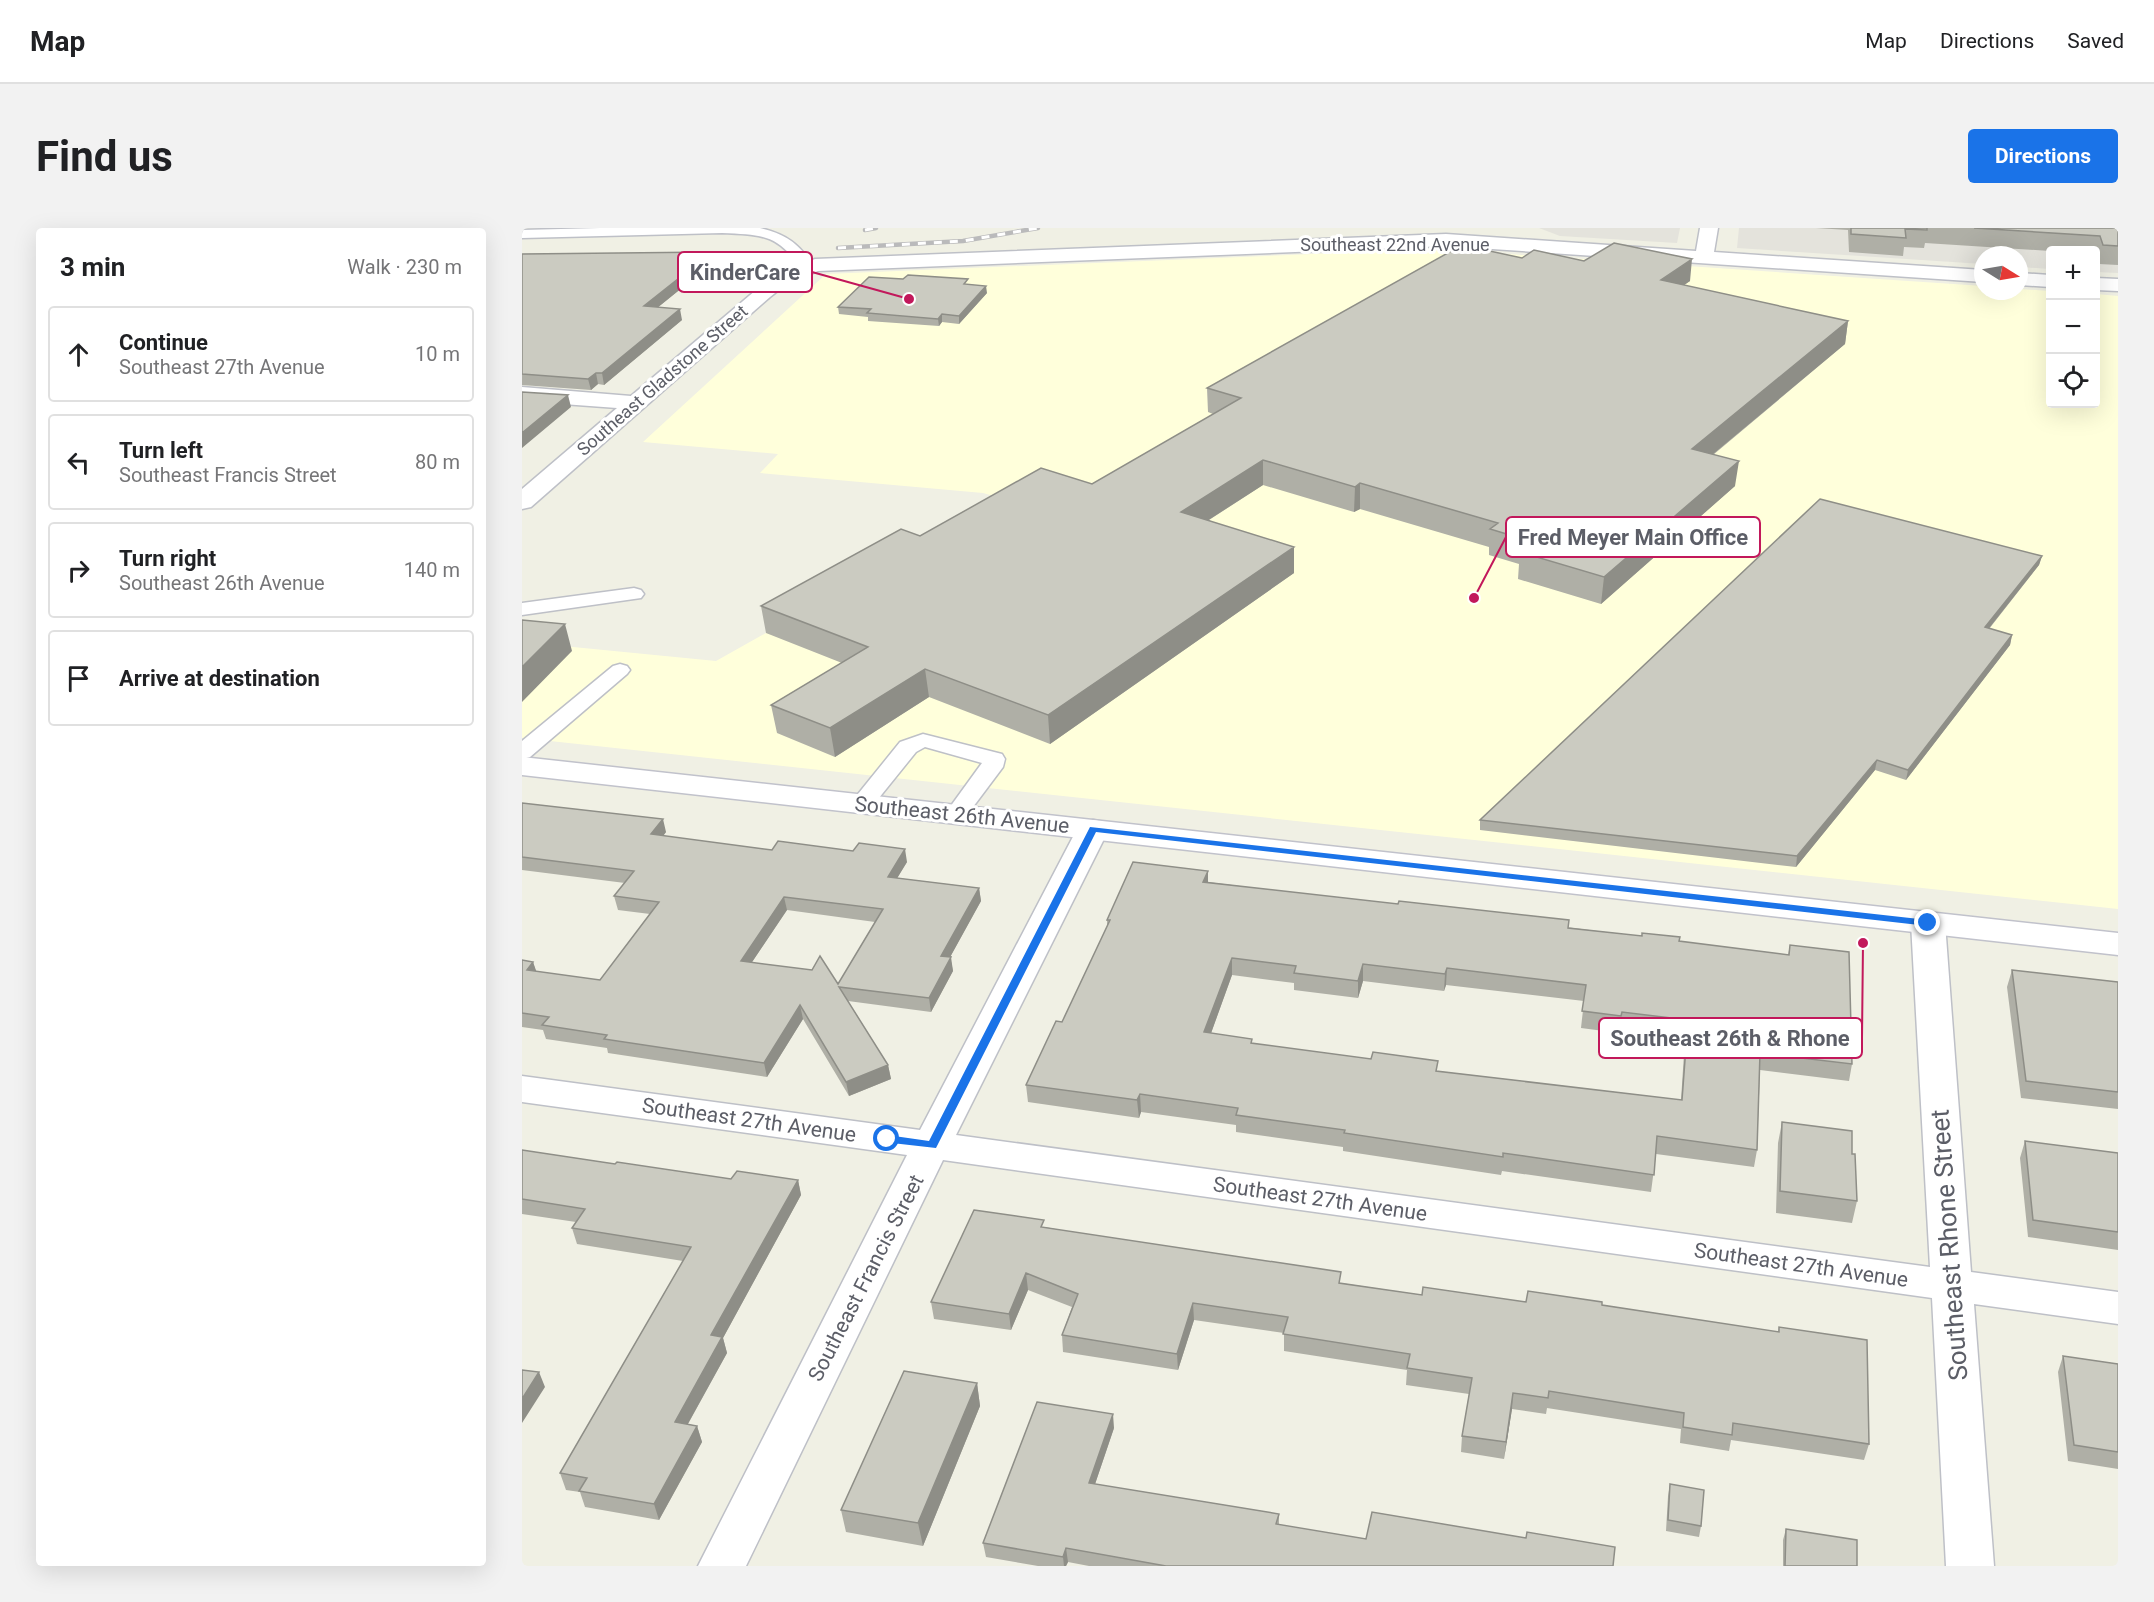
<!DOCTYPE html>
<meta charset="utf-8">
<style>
:root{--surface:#fff;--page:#f2f2f2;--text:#202124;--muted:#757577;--line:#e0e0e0;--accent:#1a73e8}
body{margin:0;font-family:Roboto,sans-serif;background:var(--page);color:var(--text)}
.controls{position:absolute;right:18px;top:18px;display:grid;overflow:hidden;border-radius:6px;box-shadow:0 6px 24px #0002}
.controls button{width:54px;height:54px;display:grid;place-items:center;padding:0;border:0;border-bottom:2px solid var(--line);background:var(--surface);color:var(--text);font:30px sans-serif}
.compass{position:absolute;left:1452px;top:18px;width:54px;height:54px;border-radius:50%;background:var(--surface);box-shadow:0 6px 24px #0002;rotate:101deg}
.stop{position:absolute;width:18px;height:18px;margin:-14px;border:4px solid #1a73e8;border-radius:50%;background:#fff}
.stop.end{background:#1a73e8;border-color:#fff;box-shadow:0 2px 6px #0008}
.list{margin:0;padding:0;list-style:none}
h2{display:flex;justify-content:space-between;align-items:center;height:78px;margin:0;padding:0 24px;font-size:26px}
h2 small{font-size:20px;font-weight:400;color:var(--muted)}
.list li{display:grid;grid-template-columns:39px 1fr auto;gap:18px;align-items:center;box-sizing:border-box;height:96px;margin:0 12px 12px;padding:0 12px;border:2px solid var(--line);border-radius:6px}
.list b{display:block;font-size:22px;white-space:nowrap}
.list p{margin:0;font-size:20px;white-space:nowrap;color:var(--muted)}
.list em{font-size:20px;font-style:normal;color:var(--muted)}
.icon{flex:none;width:33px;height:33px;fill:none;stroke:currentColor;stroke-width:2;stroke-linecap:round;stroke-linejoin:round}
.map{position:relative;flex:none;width:1596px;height:1338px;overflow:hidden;border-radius:6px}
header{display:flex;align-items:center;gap:36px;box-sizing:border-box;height:84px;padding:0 30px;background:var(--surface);border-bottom:2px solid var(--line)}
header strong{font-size:28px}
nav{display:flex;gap:33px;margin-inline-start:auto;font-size:21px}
.intro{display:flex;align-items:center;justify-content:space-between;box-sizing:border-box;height:144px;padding:0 36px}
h1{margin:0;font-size:42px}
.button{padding:15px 27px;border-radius:6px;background:var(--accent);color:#fff;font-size:21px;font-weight:700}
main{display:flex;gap:36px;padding:0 36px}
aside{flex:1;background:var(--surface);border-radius:6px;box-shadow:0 6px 24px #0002}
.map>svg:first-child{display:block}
.commercial{fill:#ffffdb}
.industrial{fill:#e4e3dc}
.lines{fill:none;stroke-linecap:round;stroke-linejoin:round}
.lane-casing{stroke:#bec0c7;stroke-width:3}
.street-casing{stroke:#bec0c7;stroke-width:3}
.secondary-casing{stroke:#c1c2cb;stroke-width:3}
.lane{fill:#fff;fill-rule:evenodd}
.street{fill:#fff;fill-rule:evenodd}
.secondary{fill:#fff;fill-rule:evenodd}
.rail-casing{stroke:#bababb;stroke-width:4.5}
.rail{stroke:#fff;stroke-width:3;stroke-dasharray:8;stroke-linecap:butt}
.wall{fill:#afafa6;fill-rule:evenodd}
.shaded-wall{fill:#8e8e87}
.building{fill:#cbcbc1;stroke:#8e8e87;stroke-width:1.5;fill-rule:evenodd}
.route{fill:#1a73e8}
.labels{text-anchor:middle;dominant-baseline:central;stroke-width:6;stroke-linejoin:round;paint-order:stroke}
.far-street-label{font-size:18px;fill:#5c5e67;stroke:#fff}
.street-label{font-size:21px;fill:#5c5e67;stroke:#fff}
.near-street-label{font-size:26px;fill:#5c5e67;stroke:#fff}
.leader{fill:none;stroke:#c2185b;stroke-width:2}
.callout-dot{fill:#c2185b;stroke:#fff;stroke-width:2}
.callout{fill:#fff;stroke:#c2185b;stroke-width:2}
.callout-label{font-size:22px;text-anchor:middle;font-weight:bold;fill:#5c5e67}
</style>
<header>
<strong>Map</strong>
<nav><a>Map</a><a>Directions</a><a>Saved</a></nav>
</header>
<div class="intro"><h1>Find us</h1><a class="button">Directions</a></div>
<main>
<aside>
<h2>3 min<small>Walk · 230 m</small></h2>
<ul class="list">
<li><svg class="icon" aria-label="ahead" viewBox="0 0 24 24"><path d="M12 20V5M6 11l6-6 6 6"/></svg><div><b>Continue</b><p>Southeast 27th Avenue</p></div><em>10 m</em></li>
<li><svg class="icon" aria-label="left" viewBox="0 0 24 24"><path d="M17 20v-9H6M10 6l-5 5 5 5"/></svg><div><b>Turn left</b><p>Southeast Francis Street</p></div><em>80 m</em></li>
<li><svg class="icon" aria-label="right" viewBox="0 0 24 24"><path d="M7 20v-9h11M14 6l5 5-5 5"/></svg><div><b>Turn right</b><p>Southeast 26th Avenue</p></div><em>140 m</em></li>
<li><svg class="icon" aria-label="arrive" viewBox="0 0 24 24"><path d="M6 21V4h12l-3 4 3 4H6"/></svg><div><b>Arrive at destination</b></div></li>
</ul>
</aside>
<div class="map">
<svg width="1596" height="1338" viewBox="0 0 1596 1338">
<rect width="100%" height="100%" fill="#f0f0e4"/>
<path class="commercial" d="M 912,21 L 1461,58 L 1461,63 L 1497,63 L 1497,61 L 1528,63 L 1528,176 L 1574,176 L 1574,66 L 1596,68 L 1596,681 L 0,510 L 0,414 L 194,433 L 383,327 L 500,276 L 461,265 L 238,245 L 256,226 L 121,214 L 304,46 Z"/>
<path class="industrial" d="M 1017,0 L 1158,0 L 1155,15 L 1038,8 Z
M 1217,0 L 1596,0 L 1596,45 L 1574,44 L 1574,22 L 1528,22 L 1528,41 L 1497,39 L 1497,27 L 1461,27 L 1461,36 L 1215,20 Z"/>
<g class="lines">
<g class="lane-casing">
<path id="lane" d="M 78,0 L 238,0 C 264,6 278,16 292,39 L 290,42 L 280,42 C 256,6 241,7 200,5 L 0,10 L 0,2 Z
M 112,360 L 119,362 L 122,366 L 119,370 L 0,387 L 0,375 Z
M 98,436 L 105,438 L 108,442 L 105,446 L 8,529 L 0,531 L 0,513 L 91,438 Z
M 401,506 L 480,526 L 483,531 L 481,539 L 442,591 L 434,593 L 426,591 L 423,586 L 460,535 L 403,519 L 394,524 L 348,581 L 340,583 L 332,581 L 329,576 L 332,571 L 378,514 Z"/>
</g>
<g class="street-casing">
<path id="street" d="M 1178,0 L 1196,0 L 1192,24 L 1461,42 L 1461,54 L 924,18 L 296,43 L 267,54 L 248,69 L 9,279 L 0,281 L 0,261 L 95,180 L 0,173 L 0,159 L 109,168 L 253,46 L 293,31 L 924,6 L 1174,23 Z
M 1497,45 L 1528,47 L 1528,59 L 1497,57 Z
M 1574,50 L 1596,51 L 1596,63 L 1574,62 Z
M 571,592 L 582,594 L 587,601 L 434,907 L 1408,1039 L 1389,695 L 1394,688 L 1406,685 L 1418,688 L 1423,695 L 1449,1044 L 1596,1064 L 1596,1096 L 1452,1076 L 1472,1338 L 1424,1338 L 1410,1070 L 421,932 L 224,1338 L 176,1338 L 385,927 L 0,874 L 0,848 L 398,902 L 555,601 L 560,594 Z"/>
</g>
<g class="secondary-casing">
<path id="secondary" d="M 0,529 L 1596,705 L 1596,727 L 0,547 Z"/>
</g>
<use href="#lane" class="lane"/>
<use href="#street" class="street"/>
<use href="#secondary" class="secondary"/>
<g class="rail-casing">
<path id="rail" d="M 343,2 L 354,0
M 316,20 L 441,13 L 516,0"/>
</g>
<use href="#rail" class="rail"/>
</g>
<path class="wall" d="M 1294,0 L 1596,0 L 1596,37 L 1577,36 L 1574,26 L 1574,22 L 1528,23 L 1403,15 L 1402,20 L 1382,19 L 1381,28 L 1327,24 L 1326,2 Z
M 0,26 L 192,34 L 136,79 L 160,92 L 82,157 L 76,156 L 69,162 L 0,157 Z
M 1000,30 L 1062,33 L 1168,53 L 1162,57 L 1326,93 L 1323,116 L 1191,227 L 1213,258 L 1079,376 L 996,351 L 997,336 L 967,327 L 967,319 L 838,281 L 832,284 L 741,257 L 687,292 L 772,345 L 528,516 L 407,469 L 313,529 L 255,505 L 249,477 L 320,435 L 244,405 L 239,378 L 398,308 L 570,256 L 691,186 L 686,184 L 685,160 Z
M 447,56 L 465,65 L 437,96 L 420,94 L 417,98 L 346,93 L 346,89 L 317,86 L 316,79 Z
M 1520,328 L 1517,337 L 1467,401 L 1490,407 L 1488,417 L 1384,552 L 1353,542 L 1274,639 L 958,602 L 958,592 Z
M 0,575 L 144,604 L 141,608 L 250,622 L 385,634 L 375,650 L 457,660 L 459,673 L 428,729 L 431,743 L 409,784 L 326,773 L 366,837 L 369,851 L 327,868 L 281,791 L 245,849 L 86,825 L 85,820 L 24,811 L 21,802 L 0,799 L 0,732 L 11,734 L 14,744 L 78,752 L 128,686 L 96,682 L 92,668 L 103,655 L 0,642 ZM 265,682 L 353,694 L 316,756 L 230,734 Z
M 686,643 L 686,654 L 1266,727 L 1268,717 L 1330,836 L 1327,853 L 1238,842 L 1235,922 L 1232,939 L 1134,926 L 1129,964 L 980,943 L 979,947 L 821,923 L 821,919 L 714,904 L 714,897 L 619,884 L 617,890 L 506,874 L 504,857 L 540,794 L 585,699 L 585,692 ZM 710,747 L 772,755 L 772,762 L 836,770 L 841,753 L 922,763 L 924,757 L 1062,773 L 1059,800 L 1097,805 L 1098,801 L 1163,810 L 1159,872 L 915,843 L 730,815 L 689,805 Z
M 1490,742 L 1596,754 L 1596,881 L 1499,870 L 1485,759 Z
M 1260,894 L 1330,926 L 1335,973 L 1330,995 L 1254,985 L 1256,915 Z
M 1503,913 L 1596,925 L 1596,1022 L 1506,1009 L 1498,930 Z
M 0,922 L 93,936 L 209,951 L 276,952 L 279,967 L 201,1110 L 205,1125 L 166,1196 L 175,1198 L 180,1214 L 137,1292 L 63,1279 L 58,1264 L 44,1262 L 38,1245 L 161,1033 L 55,1016 L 50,1000 L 54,994 L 0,986 Z
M 523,999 L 819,1055 L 900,1067 L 1004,1074 L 1080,1077 L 1256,1104 L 1257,1099 L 1347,1216 L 1342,1232 L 1209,1212 L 1207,1223 L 1158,1215 L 1159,1201 L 1025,1180 L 1024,1186 L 990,1181 L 982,1231 L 939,1224 L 940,1208 L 947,1166 L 884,1157 L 885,1142 L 762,1123 L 762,1105 L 672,1092 L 656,1142 L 541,1124 L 540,1107 L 550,1079 L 506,1062 L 489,1102 L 412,1091 L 409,1074 Z
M 1541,1128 L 1596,1136 L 1596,1241 L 1546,1233 L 1536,1144 Z
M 455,1155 L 458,1178 L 401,1318 L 324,1304 L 319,1282 Z
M 592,1200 L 573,1256 L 757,1286 L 757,1297 L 844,1311 L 1091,1338 L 567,1338 L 546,1334 L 544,1338 L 516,1338 L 464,1329 L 461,1315 Z
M 1148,1256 L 1179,1298 L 1177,1309 L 1144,1303 L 1146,1268 Z
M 1264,1301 L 1335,1338 L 1261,1338 L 1261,1312 Z"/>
<path class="shaded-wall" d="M 190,24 L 192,34 L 124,89 L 122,78 Z
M 1170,31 L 1168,53 L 1137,74 L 1139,52 Z
M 464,58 L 465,65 L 437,96 L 437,88 Z
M 158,81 L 160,92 L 82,157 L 80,145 Z
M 420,86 L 420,94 L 417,98 L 416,91 Z
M 1326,93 L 1323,116 L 1167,246 L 1170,221 Z
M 74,145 L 76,156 L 69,162 L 66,151 Z
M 46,167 L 49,179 L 0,220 L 0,205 Z
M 741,232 L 741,257 L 660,309 L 659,284 Z
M 1217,233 L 1213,258 L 1079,376 L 1082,349 Z
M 838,255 L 838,281 L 832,284 L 833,259 Z
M 772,319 L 772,345 L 528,516 L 526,487 Z
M 1520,328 L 1517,337 L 1460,409 L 1463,399 Z
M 43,396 L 50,423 L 0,474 L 0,439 Z
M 1490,407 L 1488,417 L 1384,552 L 1386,542 Z
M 403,441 L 407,469 L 313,529 L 308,500 Z
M 1355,532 L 1353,542 L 1274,639 L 1275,628 Z
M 141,591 L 144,604 L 132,620 L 129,606 Z
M 383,621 L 385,634 L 368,662 L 366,649 Z
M 686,643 L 686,659 L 681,654 Z
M 457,660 L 459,673 L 421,742 L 419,728 Z
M 262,669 L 265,682 L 222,746 L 219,733 Z
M 429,729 L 431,743 L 409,784 L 407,770 Z
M 710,730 L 710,747 L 683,822 L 682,804 Z
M 11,734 L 16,748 L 5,742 Z
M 841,736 L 841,753 L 836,770 L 836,753 Z
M 925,740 L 924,757 L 922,763 L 923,746 Z
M 278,777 L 281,791 L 245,849 L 242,835 Z
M 366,837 L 369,851 L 327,868 L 324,854 Z
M 618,866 L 619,884 L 617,890 L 615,872 Z
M 276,952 L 279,967 L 201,1110 L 205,1125 L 158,1210 L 153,1194 L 189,1107 Z
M 504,1045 L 506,1062 L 489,1102 L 487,1086 Z
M 671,1075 L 672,1092 L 656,1142 L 655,1126 Z
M 17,1144 L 23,1159 L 0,1195 L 0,1171 Z
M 455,1155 L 458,1178 L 401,1318 L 396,1295 Z
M 991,1165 L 990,1181 L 982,1231 L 984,1214 Z
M 591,1186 L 592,1200 L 569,1268 L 567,1255 Z
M 175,1198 L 180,1214 L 137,1292 L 132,1276 Z
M 544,1320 L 546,1334 L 544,1338 L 542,1338 L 541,1329 Z"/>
<path class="building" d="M 1329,0 L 1405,0 L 1405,2 L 1383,1 L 1384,10 L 1329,6 Z
M 1452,0 L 1596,0 L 1596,18 L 1581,17 L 1578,8 Z
M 1092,15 L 1170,31 L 1139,52 L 1326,93 L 1170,221 L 1217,233 L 1082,349 L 998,324 L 1011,314 L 968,301 L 976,295 L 838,255 L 833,259 L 741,232 L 659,284 L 772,319 L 526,487 L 403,441 L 308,500 L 249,477 L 346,419 L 239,378 L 379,301 L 398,308 L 519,240 L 570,256 L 719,170 L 685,160 L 940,17 L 1000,30 L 1012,22 L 1062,33 Z
M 190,24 L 122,78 L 158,81 L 80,145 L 74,145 L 66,151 L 0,146 L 0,26 Z
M 386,47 L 446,51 L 442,56 L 464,58 L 437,88 L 420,86 L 416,91 L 345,85 L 349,81 L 316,79 L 347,49 L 381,51 Z
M 0,164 L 46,167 L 0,205 Z
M 1298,271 L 1520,328 L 1463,399 L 1490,407 L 1386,542 L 1355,532 L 1275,628 L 958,592 Z
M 0,392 L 43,396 L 0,439 Z
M 0,575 L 141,591 L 129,606 L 250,622 L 256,613 L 331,623 L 337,615 L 383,621 L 366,649 L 457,660 L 419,728 L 429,729 L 407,770 L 317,759 L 366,837 L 324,854 L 278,777 L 242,835 L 82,811 L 85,807 L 20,797 L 27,789 L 0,785 L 0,732 L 11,734 L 5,742 L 78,752 L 137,674 L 92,668 L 112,643 L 0,629 ZM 262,669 L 361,681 L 316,756 L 298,728 L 290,742 L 219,733 Z
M 611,634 L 686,643 L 681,654 L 876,676 L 877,673 L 1047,692 L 1046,700 L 1120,708 L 1120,705 L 1158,709 L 1157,713 L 1267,727 L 1268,717 L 1327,724 L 1330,836 L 1238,825 L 1235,922 L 1135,908 L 1132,947 L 981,925 L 981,929 L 822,905 L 823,902 L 714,887 L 716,880 L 618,866 L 615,872 L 504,857 L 534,793 L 540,794 L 588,692 L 585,692 ZM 710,730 L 774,738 L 772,745 L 836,753 L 841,736 L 923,746 L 925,740 L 1064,757 L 1060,783 L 1099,788 L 1100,784 L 1166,792 L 1160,872 L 914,843 L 916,833 L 851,824 L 849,831 L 729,815 L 730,811 L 682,804 Z
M 1490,742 L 1596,754 L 1596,864 L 1504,853 Z
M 1260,894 L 1330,903 L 1330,926 L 1333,926 L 1335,973 L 1258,963 Z
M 1503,913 L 1596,925 L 1596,1004 L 1511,992 Z
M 0,922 L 93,936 L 95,934 L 209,951 L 215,943 L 276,952 L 189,1107 L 200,1109 L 153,1194 L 175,1198 L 132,1276 L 57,1263 L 65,1250 L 38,1245 L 169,1019 L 50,1000 L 63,981 L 0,971 Z
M 452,982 L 522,992 L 519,999 L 819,1044 L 817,1055 L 900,1067 L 901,1059 L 1004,1074 L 1006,1063 L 1080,1074 L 1080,1077 L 1257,1104 L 1257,1099 L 1345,1112 L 1347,1216 L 1211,1195 L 1210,1207 L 1161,1199 L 1162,1185 L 1027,1163 L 1026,1170 L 991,1165 L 984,1214 L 940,1208 L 950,1150 L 885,1140 L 888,1126 L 761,1106 L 766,1089 L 671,1075 L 655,1126 L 540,1107 L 556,1066 L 504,1045 L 487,1086 L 409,1074 Z
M 1541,1128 L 1596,1136 L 1596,1224 L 1552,1217 Z
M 0,1142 L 17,1144 L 0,1171 Z
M 382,1143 L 455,1155 L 396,1295 L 319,1282 Z
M 515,1174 L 591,1186 L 567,1255 L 757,1286 L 754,1296 L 844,1311 L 850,1284 L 1004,1310 L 1005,1304 L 1093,1319 L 1091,1338 L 644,1338 L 544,1320 L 541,1329 L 461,1315 Z
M 1148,1256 L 1182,1262 L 1179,1298 L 1146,1292 Z
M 1264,1301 L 1335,1312 L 1335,1338 L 1263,1338 Z"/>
<path class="route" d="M 568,599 L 1406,692 L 1411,695 L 1406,698 L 574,604 L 414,920 L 361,914 L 360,911 L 365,907 L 407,913 Z"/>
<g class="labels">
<g class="far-street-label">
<text x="873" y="16">Southeast 22nd Avenue</text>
<text transform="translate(140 152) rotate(-41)">Southeast Gladstone Street</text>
</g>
<g class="street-label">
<text transform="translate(440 587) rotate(6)">Southeast 26th Avenue</text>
<text transform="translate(227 892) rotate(8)">Southeast 27th Avenue</text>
<text transform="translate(798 971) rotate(8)">Southeast 27th Avenue</text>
<text transform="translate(1279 1037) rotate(8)">Southeast 27th Avenue</text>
<text transform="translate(344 1050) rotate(-63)">Southeast Francis Street</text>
</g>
<g class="near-street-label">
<text transform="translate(1427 1017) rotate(-94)">Southeast Rhone Street</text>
</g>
</g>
<path class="leader" d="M387 71L290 44M952 370L984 309M1341 715L1340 810"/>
<g class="callout-dot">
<circle cx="387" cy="71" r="6"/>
<circle cx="952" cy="370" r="6"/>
<circle cx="1341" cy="715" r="6"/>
</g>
<g class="callout">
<rect x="156" y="24" width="134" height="40" rx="6"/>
<rect x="984" y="289" width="254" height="40" rx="6"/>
<rect x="1077" y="790" width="263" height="40" rx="6"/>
</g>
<g class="callout-label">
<text x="223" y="52">KinderCare</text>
<text x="1111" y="317">Fred Meyer Main Office</text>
<text x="1208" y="818">Southeast 26th &amp; Rhone</text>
</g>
</svg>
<div class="controls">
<button>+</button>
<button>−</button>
<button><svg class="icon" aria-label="locate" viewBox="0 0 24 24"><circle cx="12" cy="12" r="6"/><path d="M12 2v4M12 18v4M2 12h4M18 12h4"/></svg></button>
</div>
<svg class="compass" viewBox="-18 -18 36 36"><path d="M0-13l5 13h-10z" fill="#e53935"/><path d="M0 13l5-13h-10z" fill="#757577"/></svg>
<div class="stop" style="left:365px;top:911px"></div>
<div class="stop end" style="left:1406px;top:695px"></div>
</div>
</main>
